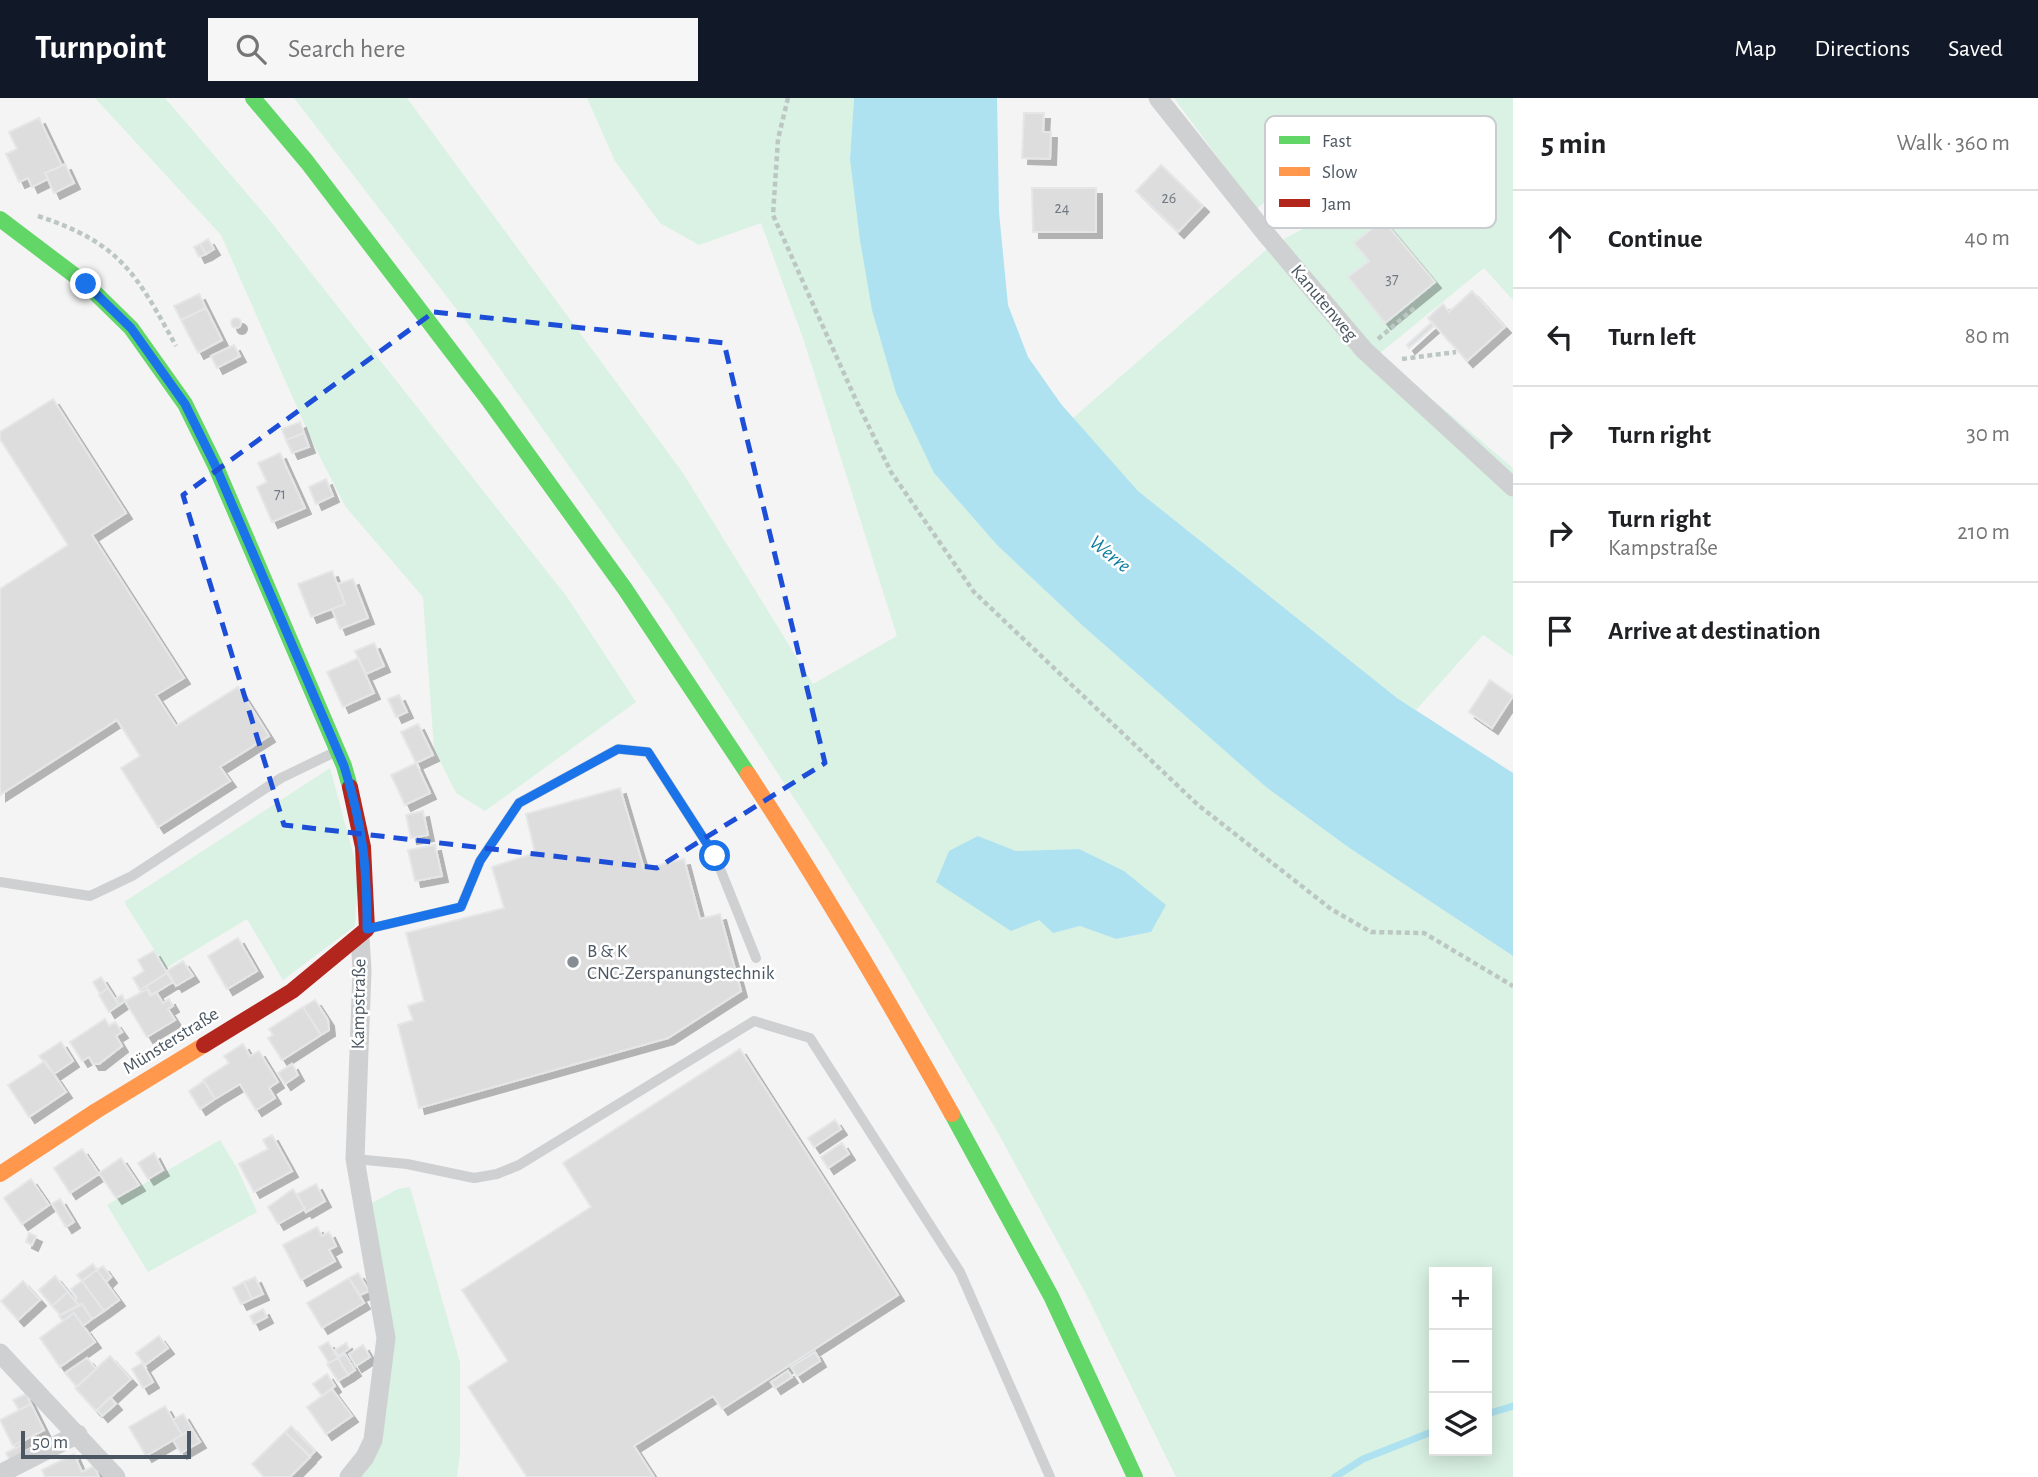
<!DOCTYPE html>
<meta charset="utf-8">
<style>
:root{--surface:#fff;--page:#f6f6f6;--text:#202124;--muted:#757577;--line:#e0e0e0;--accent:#111827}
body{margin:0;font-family:"Alegreya Sans",sans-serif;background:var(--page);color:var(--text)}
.controls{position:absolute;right:21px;bottom:21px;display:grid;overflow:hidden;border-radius:0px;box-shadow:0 4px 18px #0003}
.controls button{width:63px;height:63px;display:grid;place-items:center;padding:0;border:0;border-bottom:2px solid var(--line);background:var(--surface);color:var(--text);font:35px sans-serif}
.scale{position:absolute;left:21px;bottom:18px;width:170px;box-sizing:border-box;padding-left:7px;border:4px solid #4a5661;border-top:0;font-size:19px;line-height:24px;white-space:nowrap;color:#4a5661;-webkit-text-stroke:5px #fff;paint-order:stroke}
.stop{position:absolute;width:21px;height:21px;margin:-16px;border:5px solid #1a73e8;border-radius:50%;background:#fff}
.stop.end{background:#1a73e8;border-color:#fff;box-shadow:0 2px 7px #0008}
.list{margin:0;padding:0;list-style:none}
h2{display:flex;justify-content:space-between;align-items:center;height:91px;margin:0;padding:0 28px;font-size:30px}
h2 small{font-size:23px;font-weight:400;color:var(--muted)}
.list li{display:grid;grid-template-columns:46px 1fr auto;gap:21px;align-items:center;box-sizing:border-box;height:98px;padding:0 28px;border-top:2px solid var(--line)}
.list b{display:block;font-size:26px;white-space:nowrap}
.list p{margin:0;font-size:23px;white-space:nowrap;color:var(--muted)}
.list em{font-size:23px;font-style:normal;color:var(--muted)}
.icon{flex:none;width:38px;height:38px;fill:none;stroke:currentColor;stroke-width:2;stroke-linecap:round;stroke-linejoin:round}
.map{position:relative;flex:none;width:1513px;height:1379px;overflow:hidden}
header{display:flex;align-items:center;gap:42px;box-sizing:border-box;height:98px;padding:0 35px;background:var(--accent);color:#fff}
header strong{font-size:33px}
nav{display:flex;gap:38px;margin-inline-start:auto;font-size:24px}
.search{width:490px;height:63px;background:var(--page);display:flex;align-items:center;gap:18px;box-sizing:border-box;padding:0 24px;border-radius:0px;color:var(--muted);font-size:26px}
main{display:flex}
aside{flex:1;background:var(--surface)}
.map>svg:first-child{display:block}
.green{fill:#d9f2e3;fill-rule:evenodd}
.water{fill:#aee2f0}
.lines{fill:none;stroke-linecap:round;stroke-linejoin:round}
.stream{stroke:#aee2f0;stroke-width:7}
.building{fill:#ddddde;stroke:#e5e6e7;stroke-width:2;filter:url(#shadow)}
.path{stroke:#bcc7c4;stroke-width:4.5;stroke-dasharray:5 3.5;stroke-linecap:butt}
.lane{stroke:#ced0d2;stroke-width:10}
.street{stroke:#ced0d2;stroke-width:19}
.fast{stroke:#63d668;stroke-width:16}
.slow{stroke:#ff974d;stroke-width:16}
.jam{stroke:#b3261e;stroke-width:16}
.route{stroke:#1a73e8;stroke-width:9}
.marked{fill:none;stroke:#1d4ed8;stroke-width:5;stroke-dasharray:14 9;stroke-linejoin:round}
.poi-dot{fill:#868d94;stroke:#fff;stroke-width:2.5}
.labels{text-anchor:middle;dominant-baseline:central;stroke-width:5;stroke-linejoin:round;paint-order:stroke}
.number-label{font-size:16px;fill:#707881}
.street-label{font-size:19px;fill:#4a5661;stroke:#fff}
.poi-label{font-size:19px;fill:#4a5661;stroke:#fff;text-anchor:start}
.water-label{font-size:21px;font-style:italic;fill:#0c7c9b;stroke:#fff}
.key{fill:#fff;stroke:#c9ccd0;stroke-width:2}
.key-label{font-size:19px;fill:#4a5661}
</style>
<header>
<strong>Turnpoint</strong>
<div class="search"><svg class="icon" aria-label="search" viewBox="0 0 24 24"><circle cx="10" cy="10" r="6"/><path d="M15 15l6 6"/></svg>Search here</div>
<nav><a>Map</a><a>Directions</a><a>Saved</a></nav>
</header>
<main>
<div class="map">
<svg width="1513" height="1379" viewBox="0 0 1513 1379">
<defs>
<filter id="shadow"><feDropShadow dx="6" dy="6" stdDeviation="0" flood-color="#0004"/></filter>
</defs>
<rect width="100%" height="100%" fill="#f4f4f4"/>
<path class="green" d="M 95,0 L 165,0 L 267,119 L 567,499 L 636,604 L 485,713 L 456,695 L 434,651 L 423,499 L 345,408 L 312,343 L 221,137 Z
M 294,0 L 407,0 L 683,375 L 813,586 L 897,538 L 804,243 L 761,125 L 699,147 L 660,125 L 615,63 L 587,0 L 854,0 L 850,61 L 934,375 L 997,447 L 1083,528 L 1266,689 L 1348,749 L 1513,858 L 1513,1379 L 1176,1379 L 1085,1194 L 997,1033 L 889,850 L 826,749 L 669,509 L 474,234 ZM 978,738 L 1016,753 L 1079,751 L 1151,834 L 1116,841 L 1080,828 L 1053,835 L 1039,822 L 957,796 L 937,785 ZM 1434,1174 L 1487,1174 L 1487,1353 L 1434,1353 Z
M 1174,0 L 1513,0 L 1513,202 L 1484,170 L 1379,256 L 1513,370 L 1513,558 L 1483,537 L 1416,612 L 1397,600 L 1138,393 L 1073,320 L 1274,145 L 1288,162 L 1284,141 L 1329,117 L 1297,79 L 1256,111 Z
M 330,670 L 358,774 L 355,828 L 283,882 L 247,821 L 166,870 L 124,804 Z
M 220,1042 L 237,1070 L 257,1114 L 148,1174 L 107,1107 Z
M 410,1089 L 460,1264 L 460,1355 L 457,1379 L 360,1379 L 386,1296 L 368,1107 L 398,1091 Z"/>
<path class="water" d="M 854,0 L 997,0 L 999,114 L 1008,207 L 1028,259 L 1061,306 L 1138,393 L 1397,600 L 1513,675 L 1513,858 L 1348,749 L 1266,689 L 1083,528 L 997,447 L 934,375 L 896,295 L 872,212 L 860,142 L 850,61 Z
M 978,738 L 1016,753 L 1079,751 L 1124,773 L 1166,807 L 1151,834 L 1116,841 L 1080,828 L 1053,835 L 1039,822 L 1011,833 L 936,784 L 949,753 Z"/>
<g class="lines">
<path class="stream" d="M 1487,1316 L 1513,1308
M 1335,1379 L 1363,1361 L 1434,1333"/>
</g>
<path class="building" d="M 1024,15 L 1044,15 L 1043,34 L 1051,34 L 1050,61 L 1022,60 Z
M 39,20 L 62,68 L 45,75 L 48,81 L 32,89 L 28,80 L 19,84 L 6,56 L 17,51 L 9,34 Z
M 65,66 L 74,85 L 54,95 L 45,75 Z
M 1161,67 L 1203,108 L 1178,134 L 1136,93 Z
M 1032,90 L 1096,90 L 1096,134 L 1033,134 Z
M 1383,122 L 1435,184 L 1385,225 L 1348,179 L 1369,163 L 1354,145 Z
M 208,141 L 214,151 L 206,156 L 200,146 Z
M 200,146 L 206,156 L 199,159 L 194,149 Z
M 1472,193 L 1505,229 L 1467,263 L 1428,220 L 1443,206 L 1449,214 Z
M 199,196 L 206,210 L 181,222 L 174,208 Z
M 206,210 L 222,242 L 198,255 L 181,222 Z
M231 225a5 5 0 1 1 10 0a5 5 0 1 1-10 0Z
M 1431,225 L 1434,228 L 1409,250 L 1407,247 Z
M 234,247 L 240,258 L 217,270 L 211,258 Z
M 53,301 L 126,415 L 92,437 L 184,580 L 156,597 L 176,628 L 238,589 L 269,638 L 220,669 L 230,683 L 158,729 L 121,670 L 140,658 L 117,622 L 0,697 L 0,491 L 68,447 L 0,341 L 0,334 Z
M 300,324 L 304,335 L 286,342 L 282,331 Z
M 304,335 L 309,349 L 292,355 L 286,342 Z
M 280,355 L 305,410 L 272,424 L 257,389 L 267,384 L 258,365 Z
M 326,381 L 333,398 L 316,406 L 309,389 Z
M 332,473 L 345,506 L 311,519 L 298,486 Z
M 353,481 L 368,520 L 340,531 L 332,511 L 345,506 L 338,486 Z
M 374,545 L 384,568 L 366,576 L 355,553 Z
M 358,560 L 374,595 L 343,609 L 327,574 Z
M 1490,582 L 1513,598 L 1492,630 L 1469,614 Z
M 399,597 L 407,614 L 396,619 L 388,601 Z
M 418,626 L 433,657 L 416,665 L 401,634 Z
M 416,665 L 430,695 L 405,707 L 391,677 Z
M 620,690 L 644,771 L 684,761 L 700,821 L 720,816 L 741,893 L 668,940 L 419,1010 L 398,927 L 413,922 L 408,908 L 424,903 L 406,835 L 504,810 L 492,769 L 535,755 L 526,716 Z
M 423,713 L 428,737 L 411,740 L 406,717 Z
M 435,747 L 442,778 L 415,783 L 408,752 Z
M 238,840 L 257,873 L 227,891 L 208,858 Z
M 154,853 L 167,875 L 140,892 L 133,880 L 144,873 L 138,862 Z
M 183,863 L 193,878 L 176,888 L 167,873 Z
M 167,875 L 173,884 L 152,897 L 146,888 Z
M 101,879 L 108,890 L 100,896 L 93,884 Z
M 108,890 L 119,907 L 109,914 L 99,897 Z
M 147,891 L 150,898 L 156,894 L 163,905 L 169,901 L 173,908 L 168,911 L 175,922 L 147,939 L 125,903 Z
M 122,897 L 125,903 L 119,907 L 115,901 Z
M 315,902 L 328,922 L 329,932 L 321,937 L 303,909 Z
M 303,909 L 321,937 L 282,962 L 268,940 L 273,937 L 269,931 Z
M 105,921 L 109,928 L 115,924 L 122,934 L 116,938 L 122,948 L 99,966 L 93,966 L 89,959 L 82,963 L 70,944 Z
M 61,944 L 73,963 L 54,976 L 39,958 Z
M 243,946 L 250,958 L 259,953 L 278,984 L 269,990 L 275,1000 L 256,1012 L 240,986 L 215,1001 L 203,982 L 229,965 L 224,958 Z
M 740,951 L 898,1197 L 722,1311 L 713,1298 L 634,1348 L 654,1379 L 527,1379 L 468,1289 L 508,1263 L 462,1192 L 591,1109 L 563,1065 Z
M 45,963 L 66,994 L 29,1019 L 8,987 Z
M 292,966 L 298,977 L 285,986 L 278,975 Z
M 204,983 L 215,1001 L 200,1011 L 189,993 Z
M 835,1022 L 841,1031 L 814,1049 L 808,1040 Z
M 272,1037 L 292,1073 L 254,1094 L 239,1066 L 268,1051 L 263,1042 Z
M 842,1045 L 849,1056 L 828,1070 L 821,1059 Z
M 82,1051 L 99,1076 L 70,1095 L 54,1070 Z
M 154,1055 L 163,1072 L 148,1081 L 138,1065 Z
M 121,1060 L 139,1087 L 116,1100 L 99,1075 Z
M 31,1081 L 49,1107 L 22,1126 L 4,1100 Z
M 316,1086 L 325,1103 L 306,1114 L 297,1096 Z
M 293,1091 L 305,1111 L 278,1126 L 268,1109 Z
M 60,1101 L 74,1124 L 66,1129 L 52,1106 Z
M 317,1129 L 322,1138 L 329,1134 L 336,1148 L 329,1152 L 335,1163 L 301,1182 L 283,1147 Z
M 29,1135 L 36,1138 L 32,1147 L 26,1144 Z
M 93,1166 L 97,1172 L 82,1183 L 77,1177 Z
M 103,1168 L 111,1179 L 106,1184 L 97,1172 Z
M 97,1172 L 119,1202 L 104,1213 L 82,1183 Z
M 358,1175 L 369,1193 L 360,1197 L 349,1180 Z
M 55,1178 L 68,1194 L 52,1208 L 39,1192 Z
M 255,1179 L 263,1196 L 252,1201 L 244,1184 Z
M 349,1180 L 364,1205 L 322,1230 L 307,1205 Z
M 23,1183 L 40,1202 L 18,1222 L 1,1203 Z
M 82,1183 L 104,1213 L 92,1221 L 82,1206 L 79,1207 L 74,1202 L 77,1200 L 71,1191 Z
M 244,1184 L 252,1201 L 241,1206 L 233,1190 Z
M 68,1194 L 79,1207 L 60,1217 L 52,1208 Z
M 82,1206 L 92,1221 L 83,1228 L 74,1215 L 63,1223 L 59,1218 Z
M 263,1211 L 267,1219 L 254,1226 L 250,1218 Z
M 74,1215 L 95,1244 L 60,1269 L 40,1240 Z
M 159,1238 L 168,1250 L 145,1267 L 136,1255 Z
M 328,1244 L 338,1260 L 329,1265 L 319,1249 Z
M 346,1245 L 349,1251 L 338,1258 L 335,1252 Z
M 363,1247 L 370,1259 L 356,1268 L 349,1256 Z
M 815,1254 L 820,1263 L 797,1278 L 791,1269 Z
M 345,1256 L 355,1272 L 348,1277 L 338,1260 Z
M 110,1258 L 131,1281 L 96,1313 L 75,1290 Z
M 87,1260 L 96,1271 L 77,1289 L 65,1275 Z
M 338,1260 L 348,1277 L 338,1283 L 327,1266 Z
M 142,1265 L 153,1284 L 143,1290 L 132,1271 Z
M 788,1273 L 792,1279 L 775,1290 L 771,1284 Z
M 327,1276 L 335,1288 L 322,1298 L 313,1286 Z
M 332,1291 L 352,1318 L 326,1336 L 307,1309 Z
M 26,1296 L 31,1306 L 19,1312 L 13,1302 Z
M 110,1299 L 116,1306 L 102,1318 L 97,1312 Z
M 31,1306 L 44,1332 L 13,1348 L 0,1322 Z
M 165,1308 L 182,1337 L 146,1358 L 129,1329 Z
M 183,1316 L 192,1331 L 182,1337 L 173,1322 Z
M 291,1328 L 315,1353 L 310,1358 L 285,1334 Z
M 192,1331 L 200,1344 L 181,1355 L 173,1342 Z
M 285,1334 L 310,1359 L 290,1379 L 264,1379 L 252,1366 Z
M 21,1347 L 25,1356 L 10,1363 L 6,1355 Z
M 74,1356 L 82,1374 L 94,1368 L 99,1379 L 45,1379 L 42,1372 Z"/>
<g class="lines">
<path class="path" d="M 788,0 L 778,41 L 773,117 L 855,300 L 891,374 L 974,494 L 1198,707 L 1331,811 L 1371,834 L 1424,835 L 1513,888
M 38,118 C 120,145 136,175 176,248
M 1378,241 L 1417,208
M 1402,261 L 1456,254"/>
<path class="lane" d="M 0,784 L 90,798 L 132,778 L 281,680 L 337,653
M 368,831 L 461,809 L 480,763 L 519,705 L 618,651 L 648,654 L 715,758 L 756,860
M 355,1061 L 407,1066 L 474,1080 L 497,1076 L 519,1067 L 754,923 L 810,940 L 960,1174 L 1050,1379"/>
<path class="street" d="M 1158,0 L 1266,136 L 1364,252 L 1513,389
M 0,1255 L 116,1379
M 0,1376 L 78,1336
M 349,1379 L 365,1359 L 373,1342 L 386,1240 L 355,1061 L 362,872 L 360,839"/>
<path class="fast" d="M 253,0 L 307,64 L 490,304 L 625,491 L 748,676
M 0,121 L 86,186 L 131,230 L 185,306 L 216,369 L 344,668 L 350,689
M 952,1016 L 1051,1198 L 1135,1379"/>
<path class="slow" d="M 748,676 C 820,786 887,900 952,1016
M 0,1076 L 96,1013 L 204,947"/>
<path class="jam" d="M 204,947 L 292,893 L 367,831 L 363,749 L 350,689"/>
</g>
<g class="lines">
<path class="route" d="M 86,186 L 131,230 L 185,306 L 216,369 L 344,668 C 363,728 367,769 367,831 L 461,809 L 480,763 L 519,705 L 618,651 L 648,654 L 715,758"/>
</g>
<path class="marked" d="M 434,214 L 724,245 L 825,665 L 657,770 L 284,727 L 183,397 Z"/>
<circle class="poi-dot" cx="573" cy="864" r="7"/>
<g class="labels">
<g class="number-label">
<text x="1169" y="100">26</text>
<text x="1062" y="110">24</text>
<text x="1392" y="181">37</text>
<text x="280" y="396">71</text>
</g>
<g class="street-label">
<text transform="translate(1324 205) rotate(50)">Kanutenweg</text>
<text transform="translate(359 906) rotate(-89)">Kampstraße</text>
<text transform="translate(171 943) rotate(-32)">Münsterstraße</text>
</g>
<g class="poi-label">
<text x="587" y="853">B &amp; K<tspan x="587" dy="22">CNC-Zerspanungstechnik</tspan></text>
</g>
<g class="water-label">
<text transform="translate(1110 456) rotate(39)">Werre</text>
</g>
</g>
<rect x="1265" y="18" width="231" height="112" rx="10" class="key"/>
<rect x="1279" y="38" width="31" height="8" fill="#63d668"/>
<rect x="1279" y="69" width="31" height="9" fill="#ff974d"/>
<rect x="1279" y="101" width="31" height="8" fill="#b3261e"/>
<g class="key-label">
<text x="1322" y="49">Fast</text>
<text x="1322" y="80">Slow</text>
<text x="1322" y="112">Jam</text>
</g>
</svg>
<div class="controls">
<button>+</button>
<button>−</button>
<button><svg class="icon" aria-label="layers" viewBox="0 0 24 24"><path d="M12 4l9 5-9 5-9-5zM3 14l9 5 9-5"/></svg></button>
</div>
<div class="scale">50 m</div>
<div class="stop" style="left:715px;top:758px"></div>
<div class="stop end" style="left:86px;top:186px"></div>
</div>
<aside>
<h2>5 min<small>Walk · 360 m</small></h2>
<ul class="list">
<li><svg class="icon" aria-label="ahead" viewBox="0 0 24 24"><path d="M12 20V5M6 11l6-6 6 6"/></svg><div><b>Continue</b></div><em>40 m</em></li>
<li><svg class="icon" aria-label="left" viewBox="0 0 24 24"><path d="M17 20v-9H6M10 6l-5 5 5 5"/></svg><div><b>Turn left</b></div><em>80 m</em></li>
<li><svg class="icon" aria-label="right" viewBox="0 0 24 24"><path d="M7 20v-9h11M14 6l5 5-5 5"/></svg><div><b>Turn right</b></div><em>30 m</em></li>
<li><svg class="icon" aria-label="right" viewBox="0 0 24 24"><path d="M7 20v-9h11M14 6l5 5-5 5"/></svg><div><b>Turn right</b><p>Kampstraße</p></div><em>210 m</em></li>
<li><svg class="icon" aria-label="arrive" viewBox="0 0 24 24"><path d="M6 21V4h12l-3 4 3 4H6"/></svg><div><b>Arrive at destination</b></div></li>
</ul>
</aside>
</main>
